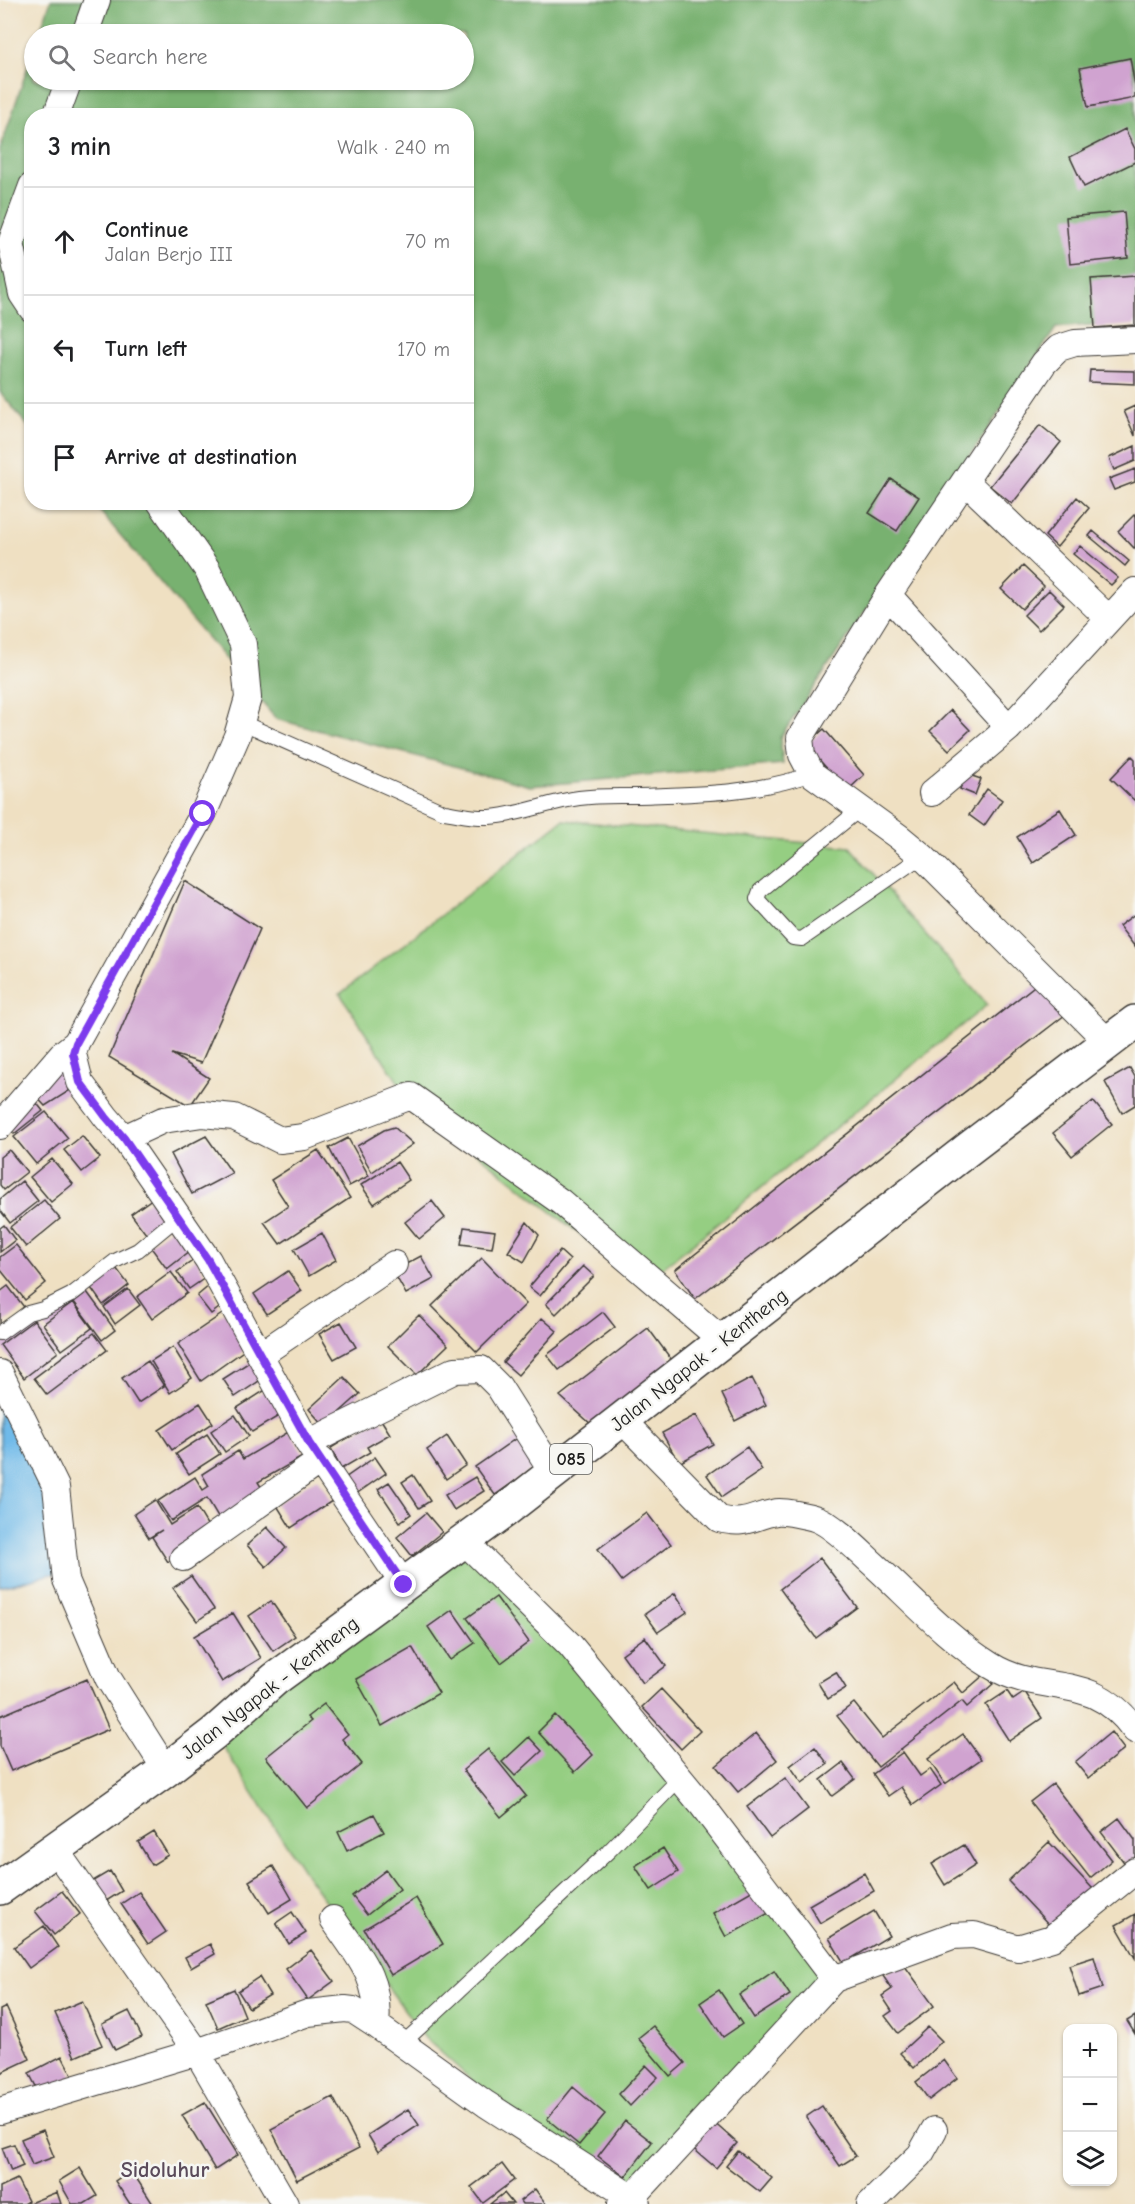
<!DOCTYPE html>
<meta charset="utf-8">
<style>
:root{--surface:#fff;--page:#f2f2f2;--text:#202124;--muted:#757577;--line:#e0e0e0}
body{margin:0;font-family:"Comic Neue",sans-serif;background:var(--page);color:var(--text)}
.controls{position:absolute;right:18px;bottom:18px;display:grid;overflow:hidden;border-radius:12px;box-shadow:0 2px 4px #0004}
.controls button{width:54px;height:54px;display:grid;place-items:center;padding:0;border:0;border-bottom:2px solid var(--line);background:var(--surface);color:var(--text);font:30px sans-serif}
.stop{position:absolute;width:18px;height:18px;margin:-14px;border:4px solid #7c3aed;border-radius:50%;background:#fff}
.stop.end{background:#7c3aed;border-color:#fff;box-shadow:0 2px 6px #0008}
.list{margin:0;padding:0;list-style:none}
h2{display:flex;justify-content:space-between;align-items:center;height:78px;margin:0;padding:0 24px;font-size:26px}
h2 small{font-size:20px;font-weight:400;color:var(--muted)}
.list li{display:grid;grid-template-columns:39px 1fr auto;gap:18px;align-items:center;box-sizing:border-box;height:108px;padding:0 24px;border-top:2px solid var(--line)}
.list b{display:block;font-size:22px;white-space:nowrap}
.list p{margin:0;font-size:20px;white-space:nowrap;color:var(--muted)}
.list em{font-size:20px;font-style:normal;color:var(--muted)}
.icon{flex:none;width:33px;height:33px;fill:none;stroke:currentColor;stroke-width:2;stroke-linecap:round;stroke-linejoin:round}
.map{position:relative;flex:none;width:1135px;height:2204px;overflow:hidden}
.search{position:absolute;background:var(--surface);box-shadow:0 2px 4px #0004;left:24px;top:24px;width:450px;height:66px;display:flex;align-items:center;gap:15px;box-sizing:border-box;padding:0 21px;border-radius:33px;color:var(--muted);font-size:22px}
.panel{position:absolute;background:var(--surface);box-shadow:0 2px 4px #0004;left:24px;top:108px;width:450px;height:402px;border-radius:24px}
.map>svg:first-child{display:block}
.green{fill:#95ce82;stroke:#58754f;stroke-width:1.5}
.forest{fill:#78b170;stroke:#4a6646;stroke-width:1.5}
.water{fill:#70bae9;stroke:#466b82;stroke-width:1.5}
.building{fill:#d0a3d0}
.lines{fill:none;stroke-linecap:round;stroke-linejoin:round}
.lane-casing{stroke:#3c3935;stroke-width:16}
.street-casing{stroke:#3c3935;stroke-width:28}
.primary-casing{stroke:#3c3935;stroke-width:36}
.lane{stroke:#fff;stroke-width:14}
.street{stroke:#fff;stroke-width:26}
.primary{stroke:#fff;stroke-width:33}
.route{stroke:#7c3aed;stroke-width:8}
.labels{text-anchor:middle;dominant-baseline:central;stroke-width:5;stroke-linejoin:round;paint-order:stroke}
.shield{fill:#f6f6f2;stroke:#5d5d5c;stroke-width:1.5}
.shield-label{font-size:18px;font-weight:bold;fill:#1c1c1c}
.street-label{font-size:20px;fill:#1c1c1c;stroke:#f6f6f2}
.quarter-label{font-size:22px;font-weight:bold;fill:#5b4b5b;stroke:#f6f6f2}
</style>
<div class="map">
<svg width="1135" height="2204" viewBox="0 0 1135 2204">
<rect width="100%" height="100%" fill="#f6f6f2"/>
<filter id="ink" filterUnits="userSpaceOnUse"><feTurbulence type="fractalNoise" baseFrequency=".0167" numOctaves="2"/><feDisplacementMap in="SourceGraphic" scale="12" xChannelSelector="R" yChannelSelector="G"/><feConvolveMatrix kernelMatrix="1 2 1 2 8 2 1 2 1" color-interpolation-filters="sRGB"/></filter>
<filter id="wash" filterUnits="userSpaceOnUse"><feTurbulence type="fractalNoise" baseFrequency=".008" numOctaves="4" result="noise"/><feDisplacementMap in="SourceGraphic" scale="24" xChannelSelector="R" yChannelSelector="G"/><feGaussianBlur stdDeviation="1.35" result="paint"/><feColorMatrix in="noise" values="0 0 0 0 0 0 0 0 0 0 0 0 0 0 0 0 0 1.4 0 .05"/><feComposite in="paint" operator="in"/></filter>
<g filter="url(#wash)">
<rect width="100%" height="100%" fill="#efe0c2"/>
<path class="green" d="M 563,820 L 850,847 L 987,1005 L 643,1284 L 410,1100 L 340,994 Z
M 463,1540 L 570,1645 L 834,1979 L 638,2204 L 476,2084 L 425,2038 L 307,1876 L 214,1733 Z"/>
<path class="forest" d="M 51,0 L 1135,0 L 1135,321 L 1056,328 L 780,738 L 783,764 L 530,786 L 276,719 L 93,503 L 466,502 L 466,116 L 32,116 L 31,430 L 0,392 L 0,150 L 34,48 L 34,80 L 464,80 L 464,34 L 39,34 Z"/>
<path class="water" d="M 0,1388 L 51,1487 L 60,1572 L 0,1587 Z"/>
<g id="blocks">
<path class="building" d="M 1130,58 L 1135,86 L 1135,98 L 1088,107 L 1080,68 Z
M 1125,129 L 1135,149 L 1135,162 L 1084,187 L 1070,157 Z
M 1124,212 L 1128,258 L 1070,264 L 1066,217 Z
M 1135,276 L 1135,325 L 1095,328 L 1091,279 Z
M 1090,370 L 1135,371 L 1135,384 L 1089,382 Z
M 1135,406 L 1135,436 L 1124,411 Z
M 1040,425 L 1061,442 L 1012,504 L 990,486 Z
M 1135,446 L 1135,461 L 1114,470 L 1109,458 Z
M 1135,469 L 1135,482 L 1114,490 L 1109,479 Z
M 891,479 L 919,497 L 897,531 L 869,513 Z
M 1077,497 L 1089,508 L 1057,547 L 1045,536 Z
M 1135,514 L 1135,549 L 1118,531 Z
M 1093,531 L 1129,561 L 1125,566 L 1089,536 Z
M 1080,546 L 1118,578 L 1111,585 L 1073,554 Z
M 1023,566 L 1044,586 L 1022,609 L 1001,589 Z
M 1049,590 L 1064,605 L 1039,630 L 1024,615 Z
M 951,710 L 970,730 L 949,750 L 930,731 Z
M 824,729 L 864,775 L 847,791 L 806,745 Z
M 1132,756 L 1135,759 L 1135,801 L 1111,778 Z
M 966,774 L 981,779 L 975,795 L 960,789 Z
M 987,789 L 1002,800 L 984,826 L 969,815 Z
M 1060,809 L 1076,835 L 1033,863 L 1017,837 Z
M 185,881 L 260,929 L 201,1063 L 172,1054 L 209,1078 L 190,1106 L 109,1057 Z
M 1135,914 L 1135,947 L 1119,926 Z
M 1038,983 L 1065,1015 L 695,1299 L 675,1270 Z
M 63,1056 L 69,1091 L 45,1106 L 33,1093 Z
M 1130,1068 L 1135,1077 L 1135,1105 L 1122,1113 L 1105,1082 Z
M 31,1096 L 43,1111 L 14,1134 L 7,1127 Z
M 1093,1101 L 1112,1124 L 1072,1156 L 1053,1133 Z
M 46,1112 L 68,1138 L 36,1164 L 14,1137 Z
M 394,1127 L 413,1144 L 372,1172 L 357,1146 L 384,1130 Z
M 82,1136 L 100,1158 L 82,1172 L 64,1150 Z
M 206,1136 L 232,1173 L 192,1194 L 171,1154 Z
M 348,1138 L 369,1176 L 349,1186 L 329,1148 Z
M 9,1150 L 27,1172 L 4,1190 L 0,1185 L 0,1157 Z
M 318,1150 L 350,1198 L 280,1244 L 264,1222 L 288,1206 L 271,1180 Z
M 52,1159 L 73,1184 L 51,1202 L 30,1177 Z
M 397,1162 L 409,1180 L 374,1204 L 361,1185 Z
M 22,1181 L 38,1201 L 10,1223 L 0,1210 L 0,1199 Z
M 156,1196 L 174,1220 L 149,1238 L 131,1214 Z
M 44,1200 L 60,1219 L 26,1247 L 10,1227 Z
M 432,1201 L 445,1218 L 419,1239 L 405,1222 Z
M 527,1222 L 539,1235 L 524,1262 L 508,1252 Z
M 177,1224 L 194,1248 L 167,1269 L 149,1245 Z
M 4,1225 L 15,1240 L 0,1252 L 0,1228 Z
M 464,1227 L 495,1231 L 492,1248 L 461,1244 Z
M 322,1233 L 336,1260 L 309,1276 L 294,1249 Z
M 16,1245 L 46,1283 L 25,1300 L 0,1269 L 0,1257 Z
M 560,1251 L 570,1260 L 540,1296 L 529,1287 Z
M 421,1256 L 434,1279 L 406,1294 L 393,1271 Z
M 197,1258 L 205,1278 L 189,1289 L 177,1272 Z
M 482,1258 L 526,1304 L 477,1352 L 432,1306 Z
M 583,1266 L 594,1276 L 556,1314 L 546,1304 Z
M 116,1268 L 129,1285 L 103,1305 L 91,1288 Z
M 288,1271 L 302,1291 L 267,1314 L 254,1294 Z
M 171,1272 L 187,1293 L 152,1319 L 137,1297 Z
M 210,1285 L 219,1308 L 211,1314 L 197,1296 Z
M 8,1286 L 24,1307 L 0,1326 L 0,1292 Z
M 128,1289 L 140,1305 L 115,1324 L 104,1307 Z
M 87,1292 L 115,1330 L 102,1340 L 74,1302 Z
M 73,1302 L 92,1328 L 62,1350 L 43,1324 Z
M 225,1312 L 246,1349 L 201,1381 L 178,1344 Z
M 603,1312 L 615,1327 L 559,1370 L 547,1355 Z
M 419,1315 L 448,1345 L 417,1375 L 388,1346 Z
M 542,1318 L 557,1331 L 518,1375 L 503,1362 Z
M 34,1320 L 58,1352 L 24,1378 L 0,1345 Z
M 341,1322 L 356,1347 L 334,1359 L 319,1334 Z
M 648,1328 L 674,1363 L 592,1425 L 560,1396 Z
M 94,1333 L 107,1350 L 47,1395 L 34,1378 Z
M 173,1347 L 192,1378 L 170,1393 L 151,1361 Z
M 148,1361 L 164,1386 L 138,1403 L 122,1378 Z
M 251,1361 L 262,1379 L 235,1397 L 223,1379 Z
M 344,1377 L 360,1394 L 324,1426 L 309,1409 Z
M 752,1378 L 766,1405 L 735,1421 L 722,1394 Z
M 267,1389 L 282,1414 L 252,1432 L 237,1408 Z
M 200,1403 L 213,1423 L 172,1450 L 159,1430 Z
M 235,1415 L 249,1436 L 225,1452 L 211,1431 Z
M 696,1415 L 713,1444 L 679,1463 L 662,1433 Z
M 380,1418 L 390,1434 L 367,1447 L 370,1452 L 341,1469 L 331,1448 Z
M 290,1431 L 304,1456 L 258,1482 L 263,1490 L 220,1520 L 207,1498 L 171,1521 L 158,1501 L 195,1477 L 203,1490 L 209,1486 L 202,1474 L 238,1451 L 243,1459 Z
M 207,1434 L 220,1454 L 189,1474 L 176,1454 Z
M 447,1436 L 466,1465 L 446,1479 L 427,1450 Z
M 518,1437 L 538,1465 L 495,1495 L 475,1467 Z
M 747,1447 L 762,1470 L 722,1497 L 707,1475 Z
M 375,1457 L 386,1473 L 356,1494 L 345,1478 Z
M 413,1475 L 430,1501 L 419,1508 L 402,1482 Z
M 475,1477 L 484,1491 L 454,1510 L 445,1495 Z
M 317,1478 L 332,1501 L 291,1528 L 276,1504 Z
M 389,1482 L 411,1514 L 400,1522 L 378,1489 Z
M 155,1500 L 170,1525 L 197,1508 L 212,1533 L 168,1562 L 152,1537 L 162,1530 L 149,1538 L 134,1514 Z
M 426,1513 L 442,1532 L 412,1556 L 397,1537 Z
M 647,1513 L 671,1544 L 622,1581 L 598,1549 Z
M 267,1527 L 286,1548 L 266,1567 L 247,1545 Z
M 820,1558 L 857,1607 L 816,1638 L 780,1589 Z
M 191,1576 L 214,1609 L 197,1621 L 173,1588 Z
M 675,1593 L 687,1612 L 658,1632 L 645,1614 Z
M 496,1597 L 529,1642 L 501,1663 L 467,1618 Z
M 271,1601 L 295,1636 L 273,1651 L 249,1616 Z
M 452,1610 L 475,1643 L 450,1660 L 428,1627 Z
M 233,1613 L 261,1658 L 222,1682 L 194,1636 Z
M 645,1637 L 666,1666 L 643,1683 L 622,1654 Z
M 412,1647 L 439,1693 L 382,1726 L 356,1679 Z
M 836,1672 L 846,1688 L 828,1699 L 818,1683 Z
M 985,1674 L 993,1684 L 967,1707 L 962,1701 L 878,1767 L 837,1716 L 854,1703 L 882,1738 L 954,1682 L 963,1693 Z
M 87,1679 L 109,1729 L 11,1771 L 0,1746 L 0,1716 Z
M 661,1689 L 700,1731 L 681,1749 L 642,1707 Z
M 1007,1691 L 1013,1700 L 1025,1692 L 1042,1718 L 1009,1741 L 986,1705 Z
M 324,1704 L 348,1734 L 342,1739 L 362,1764 L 307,1808 L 266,1757 L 311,1721 L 307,1717 Z
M 555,1715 L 593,1755 L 575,1772 L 538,1732 Z
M 1111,1732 L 1124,1749 L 1088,1778 L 1075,1762 Z
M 756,1733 L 777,1760 L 738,1792 L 716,1766 Z
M 963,1734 L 981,1759 L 945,1784 L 928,1759 Z
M 529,1737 L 542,1751 L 515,1776 L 502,1762 Z
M 815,1747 L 828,1764 L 802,1783 L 790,1766 Z
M 488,1749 L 526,1796 L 501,1817 L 463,1770 Z
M 903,1752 L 920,1776 L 930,1769 L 941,1785 L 913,1805 L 901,1787 L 888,1796 L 873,1774 Z
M 843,1763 L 855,1779 L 832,1796 L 821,1780 Z
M 785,1778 L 808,1809 L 770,1838 L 747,1807 Z
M 1053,1784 L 1112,1860 L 1090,1878 L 1030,1802 Z
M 374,1814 L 384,1832 L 347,1851 L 338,1832 Z
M 1119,1818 L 1135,1840 L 1135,1859 L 1126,1865 L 1101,1832 Z
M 154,1832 L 168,1855 L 152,1865 L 138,1842 Z
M 1049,1842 L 1093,1889 L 1052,1928 L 1008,1881 Z
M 964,1845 L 976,1865 L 945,1885 L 932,1864 Z
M 663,1848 L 678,1872 L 651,1890 L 635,1866 Z
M 273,1866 L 292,1899 L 269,1913 L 249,1881 Z
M 386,1870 L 400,1889 L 367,1915 L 352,1896 Z
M 110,1871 L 122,1891 L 100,1905 L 88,1884 Z
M 864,1873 L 874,1891 L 820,1923 L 809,1905 Z
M 755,1889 L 769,1913 L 726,1937 L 713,1913 Z
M 62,1891 L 80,1914 L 54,1935 L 35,1911 Z
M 139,1892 L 166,1932 L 148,1944 L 121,1904 Z
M 416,1898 L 443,1944 L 391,1975 L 364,1929 Z
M 874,1911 L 889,1936 L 844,1963 L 829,1938 Z
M 292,1912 L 306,1933 L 289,1944 L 276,1923 Z
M 1135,1914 L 1135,1958 L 1116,1925 Z
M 44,1926 L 58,1947 L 29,1968 L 14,1947 Z
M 210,1944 L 215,1954 L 191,1968 L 185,1957 Z
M 311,1950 L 334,1981 L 308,2000 L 286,1969 Z
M 1094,1957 L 1103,1988 L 1079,1996 L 1069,1965 Z
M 902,1962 L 934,2006 L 898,2033 L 885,2016 L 892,2011 L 882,1996 L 892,1989 L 883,1976 Z
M 774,1971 L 790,1995 L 754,2018 L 739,1995 Z
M 259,1977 L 270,1995 L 249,2008 L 238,1991 Z
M 234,1989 L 245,2016 L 218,2028 L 206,2001 Z
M 719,1990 L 742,2024 L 723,2037 L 700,2003 Z
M 82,2001 L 102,2045 L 75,2057 L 55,2013 Z
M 6,2007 L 30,2059 L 0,2073 L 0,2010 Z
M 129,2011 L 142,2037 L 115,2050 L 102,2024 Z
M 1135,2016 L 1135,2034 L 1127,2021 Z
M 653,2026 L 685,2063 L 670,2076 L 638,2038 Z
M 928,2027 L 942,2041 L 914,2068 L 900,2053 Z
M 62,2056 L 73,2077 L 40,2094 L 29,2073 Z
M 944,2060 L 957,2078 L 929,2100 L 916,2082 Z
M 646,2065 L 658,2077 L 630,2106 L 619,2094 Z
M 573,2087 L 605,2114 L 579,2145 L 547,2119 Z
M 333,2097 L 359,2148 L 297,2180 L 271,2129 Z
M 205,2102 L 238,2155 L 215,2170 L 182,2115 Z
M 822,2106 L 856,2156 L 840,2166 L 806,2117 Z
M 408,2109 L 419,2125 L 378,2152 L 368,2135 Z
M 711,2120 L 737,2143 L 716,2168 L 689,2145 Z
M 625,2121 L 652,2142 L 625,2177 L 598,2156 Z
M 43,2130 L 54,2157 L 32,2165 L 21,2139 Z
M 14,2144 L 23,2166 L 11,2171 L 2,2148 Z
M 738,2151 L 772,2178 L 760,2192 L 726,2166 Z
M 502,2164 L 514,2180 L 483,2203 L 471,2187 Z
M 80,2168 L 97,2196 L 84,2204 L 72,2204 L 59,2181 Z
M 131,2170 L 153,2204 L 130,2204 L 115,2181 Z
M 17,2179 L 28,2201 L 23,2204 L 0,2204 L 0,2187 Z
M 535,2189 L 546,2204 L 522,2204 L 520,2201 Z
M 57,2192 L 61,2204 L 27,2204 Z
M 504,2193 L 513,2204 L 490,2204 Z"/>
</g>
</g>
<g filter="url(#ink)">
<use href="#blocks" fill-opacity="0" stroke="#3c3935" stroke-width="1.5"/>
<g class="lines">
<g class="lane-casing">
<path id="lane" d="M 241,722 L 444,812 C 459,814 474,818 489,817 C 520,815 549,802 579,798 C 599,795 620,796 639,796 C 701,794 752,794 812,774
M 860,809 L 760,891 L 757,899 L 793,938 L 802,939 L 922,856
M 0,1333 L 28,1313 L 43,1309 L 71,1295 L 115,1261 L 138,1250 L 178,1217
M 402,2044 L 608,1852 L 680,1778"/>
</g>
<g class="street-casing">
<path id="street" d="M 85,34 L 97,0
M 56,116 L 69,80
M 32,186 L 11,243 L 22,294 L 32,309
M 965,481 L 1109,619
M 888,595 L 1009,728
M 932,793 L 1009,728 L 1135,591
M 1108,1042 L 922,856 L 899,837 L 812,774 L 802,755 L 800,738 L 888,595 L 1044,363 L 1059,348 L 1075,343 L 1135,340
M 76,1043 L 73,1054 L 80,1082 L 106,1117 L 124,1138 L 208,1260 L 308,1443 L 404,1585
M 0,1126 L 62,1054 L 76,1043 L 203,814 L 237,736 L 248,698 L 243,644 L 207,569 L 160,502
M 124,1138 L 163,1120 L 202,1114 L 234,1117 L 280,1140 L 304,1137 L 411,1096 L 561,1202 L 723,1341
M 260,1355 L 394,1264
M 0,1373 L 56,1487 L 66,1580 L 108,1678 L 166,1770
M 622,1420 L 719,1519 C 748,1526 751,1516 777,1512 C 784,1511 809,1516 817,1519 C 833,1525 857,1549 870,1561 C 909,1596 946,1638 990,1665 C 1043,1698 1090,1668 1135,1730
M 308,1443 L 455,1370 L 481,1369 L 499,1387 L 554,1474
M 463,1540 L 570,1645 L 702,1805 L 834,1979
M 183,1558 L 321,1460
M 54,1848 L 197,2052 L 285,2204
M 333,1919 C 357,1955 381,1978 376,2025
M 0,2111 L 197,2052 L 308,2013 L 345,2009 L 353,2010 L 376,2025 L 486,2104 L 632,2198 L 637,2204
M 621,2204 L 632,2198 L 834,1979 L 952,1936 L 974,1935 L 1018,1948 L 1052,1938 L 1135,1871
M 870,2204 L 920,2155 L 934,2130"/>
</g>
<g class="primary-casing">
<path id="primary" d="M 0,1888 L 166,1770 L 214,1733 L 275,1679 L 503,1512 L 967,1150 L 1135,1022"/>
</g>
<use href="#lane" class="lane"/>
<use href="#street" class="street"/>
<use href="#primary" class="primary"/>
</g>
</g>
<g class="lines" filter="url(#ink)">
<path class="route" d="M 203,814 L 76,1043 L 73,1053 L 80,1082 L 106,1117 L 124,1138 L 208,1260 L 309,1443 L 404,1585"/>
</g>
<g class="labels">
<rect class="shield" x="550" y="1444" width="42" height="30" rx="4.5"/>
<g class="shield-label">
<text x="571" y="1459">085</text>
</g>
<g class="street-label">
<text transform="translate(699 1360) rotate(-38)">Jalan Ngapak - Kentheng</text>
<text transform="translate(270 1688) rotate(-38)">Jalan Ngapak - Kentheng</text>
</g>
<g class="quarter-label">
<text x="165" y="2170">Sidoluhur</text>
</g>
</g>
</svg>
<div class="controls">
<button>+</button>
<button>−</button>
<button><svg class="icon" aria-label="layers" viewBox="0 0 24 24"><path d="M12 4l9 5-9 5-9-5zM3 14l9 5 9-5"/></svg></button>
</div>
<div class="stop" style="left:203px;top:814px"></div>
<div class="stop end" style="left:404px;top:1585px"></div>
<div class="search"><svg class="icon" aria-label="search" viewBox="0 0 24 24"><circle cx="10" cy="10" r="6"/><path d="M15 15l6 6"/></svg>Search here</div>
<section class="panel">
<h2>3 min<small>Walk · 240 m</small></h2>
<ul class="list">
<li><svg class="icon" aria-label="ahead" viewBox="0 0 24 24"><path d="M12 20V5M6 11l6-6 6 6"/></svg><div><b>Continue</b><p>Jalan Berjo III</p></div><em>70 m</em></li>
<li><svg class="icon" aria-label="left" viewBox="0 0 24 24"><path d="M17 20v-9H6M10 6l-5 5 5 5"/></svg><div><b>Turn left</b></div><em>170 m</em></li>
<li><svg class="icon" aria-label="arrive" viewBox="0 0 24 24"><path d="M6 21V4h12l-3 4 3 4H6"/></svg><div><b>Arrive at destination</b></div></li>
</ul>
</section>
</div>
